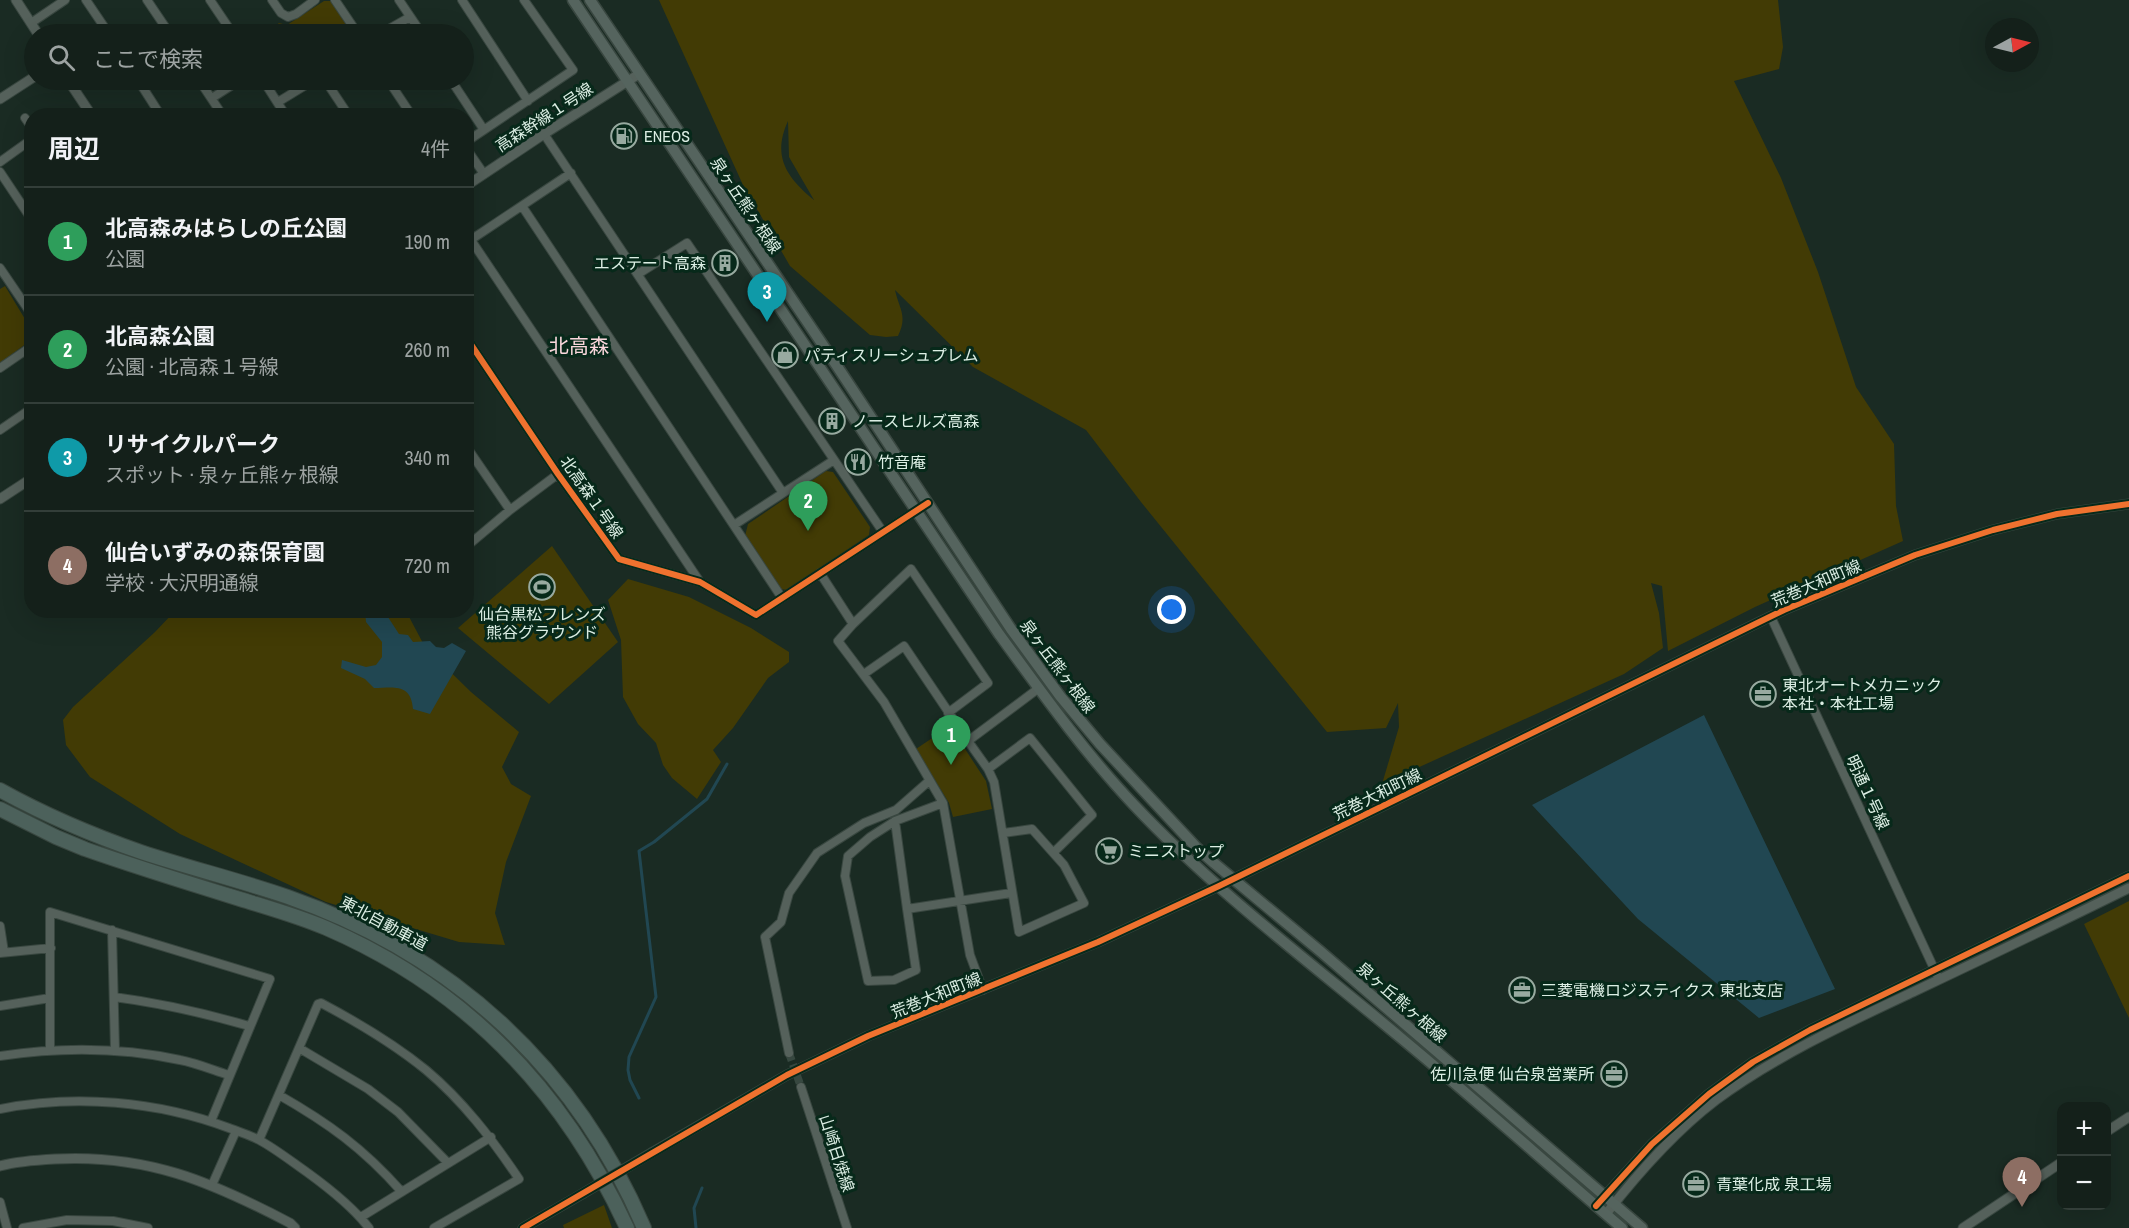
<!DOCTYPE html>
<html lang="ja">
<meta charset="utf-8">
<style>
:root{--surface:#14201a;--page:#1d2823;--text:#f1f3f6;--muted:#9da3a2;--line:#333e39;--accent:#b45309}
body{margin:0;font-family:"Archivo Narrow","Noto Sans JP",sans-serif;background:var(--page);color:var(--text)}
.controls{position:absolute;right:18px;bottom:18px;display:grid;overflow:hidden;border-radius:12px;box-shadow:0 6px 24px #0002}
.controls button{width:54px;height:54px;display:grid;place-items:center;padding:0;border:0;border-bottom:2px solid var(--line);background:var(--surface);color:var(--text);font:30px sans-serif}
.compass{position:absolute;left:1985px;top:18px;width:54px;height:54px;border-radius:50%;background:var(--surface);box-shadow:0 6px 24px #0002;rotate:83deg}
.you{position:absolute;left:1172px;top:610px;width:21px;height:21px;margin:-15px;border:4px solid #fff;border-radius:50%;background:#1a73e8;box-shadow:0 0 0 9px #1a73e833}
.badge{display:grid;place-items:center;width:39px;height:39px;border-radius:50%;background:var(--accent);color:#fff;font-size:20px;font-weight:700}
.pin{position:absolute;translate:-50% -50px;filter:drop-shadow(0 2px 3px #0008)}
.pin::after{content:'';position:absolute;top:32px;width:21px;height:18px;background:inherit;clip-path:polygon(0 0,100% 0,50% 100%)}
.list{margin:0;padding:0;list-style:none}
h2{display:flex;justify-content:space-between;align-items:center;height:78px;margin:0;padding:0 24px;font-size:26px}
h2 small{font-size:20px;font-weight:400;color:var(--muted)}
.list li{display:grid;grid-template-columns:39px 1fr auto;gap:18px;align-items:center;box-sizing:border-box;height:108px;padding:0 24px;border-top:2px solid var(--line)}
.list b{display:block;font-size:22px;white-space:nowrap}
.list p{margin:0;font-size:20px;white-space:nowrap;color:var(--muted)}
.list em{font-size:20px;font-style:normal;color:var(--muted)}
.icon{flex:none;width:33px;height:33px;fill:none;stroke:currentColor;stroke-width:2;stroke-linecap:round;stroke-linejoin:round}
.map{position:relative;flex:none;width:2129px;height:1228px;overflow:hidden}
.search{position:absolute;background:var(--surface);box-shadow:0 6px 24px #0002;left:24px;top:24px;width:450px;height:66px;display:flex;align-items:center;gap:15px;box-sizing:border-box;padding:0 21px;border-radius:33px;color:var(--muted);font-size:22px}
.panel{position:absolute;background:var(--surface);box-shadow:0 6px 24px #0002;left:24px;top:108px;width:450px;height:510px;border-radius:24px}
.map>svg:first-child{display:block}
.green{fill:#423b05;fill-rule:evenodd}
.water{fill:#214752}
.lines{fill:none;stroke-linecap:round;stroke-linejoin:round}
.stream{stroke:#214752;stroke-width:3}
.minor-tunnel{stroke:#374840;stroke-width:8;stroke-dasharray:8 4;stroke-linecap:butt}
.minor-casing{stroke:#394740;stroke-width:10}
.tertiary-casing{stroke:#394740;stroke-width:11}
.secondary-casing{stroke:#394740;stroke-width:13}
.motorway-casing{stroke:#394740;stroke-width:16}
.minor{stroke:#55615b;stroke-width:8}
.tertiary{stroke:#55615b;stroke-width:9}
.secondary{stroke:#55645e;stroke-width:10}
.motorway{stroke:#4c615b;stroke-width:14}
.tertiary-bridge-casing{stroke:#394740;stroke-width:11;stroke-linecap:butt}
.tertiary-bridge{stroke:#55615b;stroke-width:9}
.cycleway-casing{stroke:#07291a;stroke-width:10}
.cycleway{stroke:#ef722f;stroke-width:6}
.labels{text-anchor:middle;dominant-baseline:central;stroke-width:6;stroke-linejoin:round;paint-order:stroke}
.street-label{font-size:16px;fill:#dceee4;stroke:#07291a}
.poi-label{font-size:16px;fill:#dceee4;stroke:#07291a;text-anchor:start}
.quarter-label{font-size:20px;fill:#fad7dc;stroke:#07291a}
</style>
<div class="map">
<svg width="2129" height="1228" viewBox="0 0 2129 1228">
<rect width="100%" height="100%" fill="#1a2b23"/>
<path class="green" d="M 659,0 L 1778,0 L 1783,47 L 1779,69 L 1734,81 L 1781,178 L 1818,272 L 1856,387 L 1894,444 L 1896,506 L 1903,541 L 1755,607 L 1668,651 L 1662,586 L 1651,583 L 1659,613 L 1663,648 L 1624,674 L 1382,784 L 1399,727 L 1398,703 L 1386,728 L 1327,732 L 1141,502 L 1086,430 L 973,367 L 895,290 C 899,309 908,315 898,336 L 886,337 L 870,335 L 790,266 L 743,185 ZM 788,121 L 789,157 L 814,200 C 786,177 772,156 788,121 Z
M 324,1 L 331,1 L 352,34 L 265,34 L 279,23 L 287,25 Z
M 5,286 L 31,329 L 31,340 L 0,363 L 0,289 Z
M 826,471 L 833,472 L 870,527 L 869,535 L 788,590 L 780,589 L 745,536 L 748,524 Z
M 552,546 L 618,642 L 549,704 L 458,628 Z
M 628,579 L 689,597 L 751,628 L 789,652 L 789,662 L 768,678 L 733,728 L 713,750 L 721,762 L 697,799 L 672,778 L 663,765 L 656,743 L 638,724 L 623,697 L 621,640 L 608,600 Z
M 175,611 L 406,611 L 425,647 L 471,692 L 519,732 L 502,767 L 511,784 L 531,796 L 506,862 L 495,913 L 505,945 L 459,942 L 326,902 L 180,834 L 90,777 L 66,745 L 63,720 L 73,707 L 155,632 Z
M 950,726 L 986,781 L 992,809 L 953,817 L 949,803 L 916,749 Z
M 2129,901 L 2129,1018 L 2084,924 Z
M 604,1205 L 612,1228 L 564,1228 L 563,1225 Z"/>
<path class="water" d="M 365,611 L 374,617 L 378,612 L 386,614 L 399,634 L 408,635 L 413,642 L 430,641 L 436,647 L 444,648 L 452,643 L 466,651 L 430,714 L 413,709 C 411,682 392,688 374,688 L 365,679 L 341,668 L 342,660 L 366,667 L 376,665 L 382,657 L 382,642 L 366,622 Z
M 1704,715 L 1835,989 L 1759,1018 L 1638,919 L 1532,805 Z"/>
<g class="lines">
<path class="stream" d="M 639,1098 L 630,1080 L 628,1070 L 629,1057 L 656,997 L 639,851 L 654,842 L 707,799 L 727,764
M 696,1228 L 694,1208 L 702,1188"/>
<path class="minor-tunnel" d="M 789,1053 L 801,1087"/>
<g class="minor-casing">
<path id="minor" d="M 86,0 L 109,34
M 147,0 L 170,34
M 210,0 L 233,34
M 272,0 L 281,13 L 288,17 L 296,14 L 315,0
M 335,0 L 358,34
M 399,0 L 422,34
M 462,0 L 528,101
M 31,23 L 65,0
M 380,34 L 410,17
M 138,80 L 161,116
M 199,80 L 223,116
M 263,80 L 286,116
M 325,80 L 349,116
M 388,80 L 412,116
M 451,80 L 484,130
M 143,88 L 155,80
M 212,98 L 240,80
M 278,102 L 314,80
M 25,118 L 32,128
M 544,134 L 783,493
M 466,142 L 573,70 L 524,0
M 466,148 L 484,174
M 0,162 L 32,139
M 0,172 L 32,220
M 522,206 L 782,598
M 471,240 L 700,582
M 466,243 L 571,173
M 0,268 L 32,315
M 638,274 L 687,243 L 883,532
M 466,337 L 558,474 L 619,559 L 700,582 L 756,615 L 928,503
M 0,368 L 32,346
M 0,430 L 32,408
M 466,446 L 510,510
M 734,525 L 834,460
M 466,547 L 510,510 L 558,474
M 820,573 L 853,624 L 838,641 L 884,702 L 943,803 L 895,821 L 870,837 L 848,856 L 845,876 L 868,981 L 894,980 L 916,970 L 907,909 L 1011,893
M 1771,617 L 1937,975
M 853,624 L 911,569 L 988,683 L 948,713
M 864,674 L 904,646 L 968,741 L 1039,688
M 968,741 L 988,769
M 943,803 L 970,955 L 983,990
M 895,821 L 907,909
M 1003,833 L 1032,829 L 1064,865 L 1084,903 L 1019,932 L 994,782 L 988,769 L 1030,738 L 1092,815 L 1054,852
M 0,926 L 4,952
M 112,930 L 115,1050
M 0,953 L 51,948
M 114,997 C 160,1003 204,1013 249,1026
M 0,1006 L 50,998
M 299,1048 L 368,1089 L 398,1112 L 448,1163
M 50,1050 L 50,912 L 270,979 L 211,1121
M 789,1053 L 765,937 L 781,922 L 789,893 L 817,853 L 864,823 L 896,810 L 929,781
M 0,1056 C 61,1047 120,1047 180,1060 C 196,1063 213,1070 229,1075
M 801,1087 L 847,1228
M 279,1095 C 328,1123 363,1148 401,1191
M 0,1109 C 75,1094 157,1101 229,1128 C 239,1132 250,1135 259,1140 C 276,1149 292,1162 308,1173 C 330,1189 353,1207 369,1228
M 259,1140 L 318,1004 L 321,1003 C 357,1022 394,1044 426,1070 C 463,1101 492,1139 519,1179 L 434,1228
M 212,1185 L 236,1131
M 0,1202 L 7,1228
M 361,1217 L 491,1137
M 23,1228 L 67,1220 L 113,1221 L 148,1228"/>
</g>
<g class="tertiary-casing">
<path id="tertiary" d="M 16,0 L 38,34
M 68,80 L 92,116
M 0,99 L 34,77
M 466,186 L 544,134 L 639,74
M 0,499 L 32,478
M 2106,1132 L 2129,1117
M 653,1152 L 787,1075 L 868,1036 L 1098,942 L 1219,886 L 1784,610 L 1915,555 L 1993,530 L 2057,514 L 2129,504
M 0,1166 C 18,1161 36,1160 55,1159 C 146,1154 210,1181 290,1223 L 295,1228
M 1596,1206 L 1652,1144 L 1709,1094 L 1753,1062 L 1810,1030 L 2129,876
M 1606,1214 C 1638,1173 1674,1132 1716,1100 C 1777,1055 1847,1023 1915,991 C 1987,957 2058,923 2129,888
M 523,1228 L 582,1194
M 1963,1228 L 2062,1162"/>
</g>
<g class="secondary-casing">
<path id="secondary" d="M 573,0 L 999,634 C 1042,693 1084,752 1134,805 C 1215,891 1311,963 1401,1038 C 1476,1100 1548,1165 1622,1228
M 590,0 L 831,357 L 1011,629 L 1060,696 L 1100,744 L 1196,847 L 1214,863 L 1320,951 L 1642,1228"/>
</g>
<g class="motorway-casing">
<path id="motorway" d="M 0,790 C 45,815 92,835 141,852 C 189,868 239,880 288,897 C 452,954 576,1068 644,1228
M 0,809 L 56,837 L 85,849 C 136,867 188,883 240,899 C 269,908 298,916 326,928 C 465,988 564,1091 627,1228"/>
</g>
<use href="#minor" class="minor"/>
<use href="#tertiary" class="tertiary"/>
<use href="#secondary" class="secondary"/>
<use href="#motorway" class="motorway"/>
<g class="tertiary-bridge-casing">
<path id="tertiary-bridge" d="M 582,1194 L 653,1152"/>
</g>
<use href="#tertiary-bridge" class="tertiary-bridge"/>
<g class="cycleway-casing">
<path id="cycleway" d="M 466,337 L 558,474 L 619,559 L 700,582 L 756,615 L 928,503
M 1596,1206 L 1652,1144 L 1709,1094 L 1753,1062 L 1810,1030 L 2129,876
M 523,1228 L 787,1075 L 868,1036 L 1098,942 L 1219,886 L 1784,610 L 1915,555 L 1993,530 L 2057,514 L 2129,504"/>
</g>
<use href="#cycleway" class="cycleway"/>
</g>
<defs>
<g id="fuel-ring" transform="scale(1.35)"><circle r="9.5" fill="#07291a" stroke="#98aaa0" stroke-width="1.5"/><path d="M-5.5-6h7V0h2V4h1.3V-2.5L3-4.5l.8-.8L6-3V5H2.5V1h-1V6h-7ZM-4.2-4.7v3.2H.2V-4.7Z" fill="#98aaa0"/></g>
<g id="building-ring" transform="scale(1.35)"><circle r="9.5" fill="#07291a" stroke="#98aaa0" stroke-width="1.5"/><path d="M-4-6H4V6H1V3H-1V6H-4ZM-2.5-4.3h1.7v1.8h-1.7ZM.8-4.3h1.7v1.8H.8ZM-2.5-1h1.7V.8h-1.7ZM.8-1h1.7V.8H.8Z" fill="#98aaa0"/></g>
<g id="shop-ring" transform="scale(1.35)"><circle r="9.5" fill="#07291a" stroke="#98aaa0" stroke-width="1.5"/><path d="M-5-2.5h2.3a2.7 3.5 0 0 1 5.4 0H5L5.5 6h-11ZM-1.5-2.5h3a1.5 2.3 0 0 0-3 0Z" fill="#98aaa0"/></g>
<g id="restaurant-ring" transform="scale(1.35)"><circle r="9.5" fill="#07291a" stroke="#98aaa0" stroke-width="1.5"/><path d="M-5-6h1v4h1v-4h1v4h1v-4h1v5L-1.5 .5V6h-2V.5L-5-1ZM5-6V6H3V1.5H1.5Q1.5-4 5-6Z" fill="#98aaa0"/></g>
<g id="stadium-ring" transform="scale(1.35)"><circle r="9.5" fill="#07291a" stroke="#98aaa0" stroke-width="1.5"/><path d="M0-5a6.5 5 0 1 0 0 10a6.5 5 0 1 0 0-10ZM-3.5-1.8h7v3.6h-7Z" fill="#98aaa0"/></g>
<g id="office-ring" transform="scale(1.35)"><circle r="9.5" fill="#07291a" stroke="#98aaa0" stroke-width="1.5"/><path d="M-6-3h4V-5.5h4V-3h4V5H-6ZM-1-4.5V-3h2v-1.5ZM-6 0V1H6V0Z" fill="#98aaa0"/></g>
<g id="supermarket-ring" transform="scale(1.35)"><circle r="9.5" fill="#07291a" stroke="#98aaa0" stroke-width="1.5"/><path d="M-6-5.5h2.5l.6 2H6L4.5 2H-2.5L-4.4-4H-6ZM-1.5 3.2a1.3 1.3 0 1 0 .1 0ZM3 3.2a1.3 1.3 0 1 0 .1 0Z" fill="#98aaa0"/></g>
</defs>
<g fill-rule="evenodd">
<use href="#fuel-ring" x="624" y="136"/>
<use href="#building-ring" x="725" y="263"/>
<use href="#shop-ring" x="785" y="355"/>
<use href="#building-ring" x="832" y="421"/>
<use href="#restaurant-ring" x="858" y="462"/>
<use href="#stadium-ring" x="542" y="587"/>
<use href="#office-ring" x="1763" y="694"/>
<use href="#supermarket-ring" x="1109" y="851"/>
<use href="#office-ring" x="1522" y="990"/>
<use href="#office-ring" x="1614" y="1074"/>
<use href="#office-ring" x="1696" y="1184"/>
</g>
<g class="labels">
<g class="street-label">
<text transform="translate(544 117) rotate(-33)">高森幹線１号線</text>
<text transform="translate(746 205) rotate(56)">泉ヶ丘熊ヶ根線</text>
<text transform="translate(592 497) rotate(55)">北高森１号線</text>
<text transform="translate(1816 583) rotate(-23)">荒巻大和町線</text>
<text transform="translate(1058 666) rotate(53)">泉ヶ丘熊ヶ根線</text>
<text transform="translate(1868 792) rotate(65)">明通１号線</text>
<text transform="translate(1377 794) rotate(-26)">荒巻大和町線</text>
<text transform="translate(384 923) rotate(28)">東北自動車道</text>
<text transform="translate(936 995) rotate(-22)">荒巻大和町線</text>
<text transform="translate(1402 1002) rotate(41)">泉ヶ丘熊ヶ根線</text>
<text transform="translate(837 1153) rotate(72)">山崎日焼線</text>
</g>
<g class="poi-label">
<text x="644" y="136">ENEOS</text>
<text x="706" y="263" text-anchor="end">エステート高森</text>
<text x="804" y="355">パティスリーシュプレム</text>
<text x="852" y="421">ノースヒルズ高森</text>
<text x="878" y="462">竹音庵</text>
<text x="542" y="614" text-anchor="middle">仙台黒松フレンズ<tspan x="542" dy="18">熊谷グラウンド</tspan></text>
<text x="1782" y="685">東北オートメカニック<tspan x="1782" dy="18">本社・本社工場</tspan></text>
<text x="1128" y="851">ミニストップ</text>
<text x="1541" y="990">三菱電機ロジスティクス 東北支店</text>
<text x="1594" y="1074" text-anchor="end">佐川急便 仙台泉営業所</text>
<text x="1716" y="1184">青葉化成 泉工場</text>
</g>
<g class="quarter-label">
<text x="579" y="345">北高森</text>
</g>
</g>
</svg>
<div class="controls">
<button>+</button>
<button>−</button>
</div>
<svg class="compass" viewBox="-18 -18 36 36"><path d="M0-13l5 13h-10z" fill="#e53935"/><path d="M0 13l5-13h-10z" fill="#9da3a2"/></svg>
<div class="you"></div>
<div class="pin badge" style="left:951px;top:765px;background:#2e9e5b">1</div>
<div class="pin badge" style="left:808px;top:531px;background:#2e9e5b">2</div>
<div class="pin badge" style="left:767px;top:322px;background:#0f9aa8">3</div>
<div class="pin badge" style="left:2022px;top:1207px;background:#8d6e63">4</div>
<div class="search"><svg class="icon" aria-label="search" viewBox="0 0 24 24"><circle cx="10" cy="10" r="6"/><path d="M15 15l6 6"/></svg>ここで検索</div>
<section class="panel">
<h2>周辺<small>4件</small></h2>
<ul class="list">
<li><span class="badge" style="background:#2e9e5b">1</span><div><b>北高森みはらしの丘公園</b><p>公園</p></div><em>190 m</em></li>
<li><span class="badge" style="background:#2e9e5b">2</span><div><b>北高森公園</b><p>公園 · 北高森１号線</p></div><em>260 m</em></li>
<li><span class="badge" style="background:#0f9aa8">3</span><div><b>リサイクルパーク</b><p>スポット · 泉ヶ丘熊ヶ根線</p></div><em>340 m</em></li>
<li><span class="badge" style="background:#8d6e63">4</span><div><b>仙台いずみの森保育園</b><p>学校 · 大沢明通線</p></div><em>720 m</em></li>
</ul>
</section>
</div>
